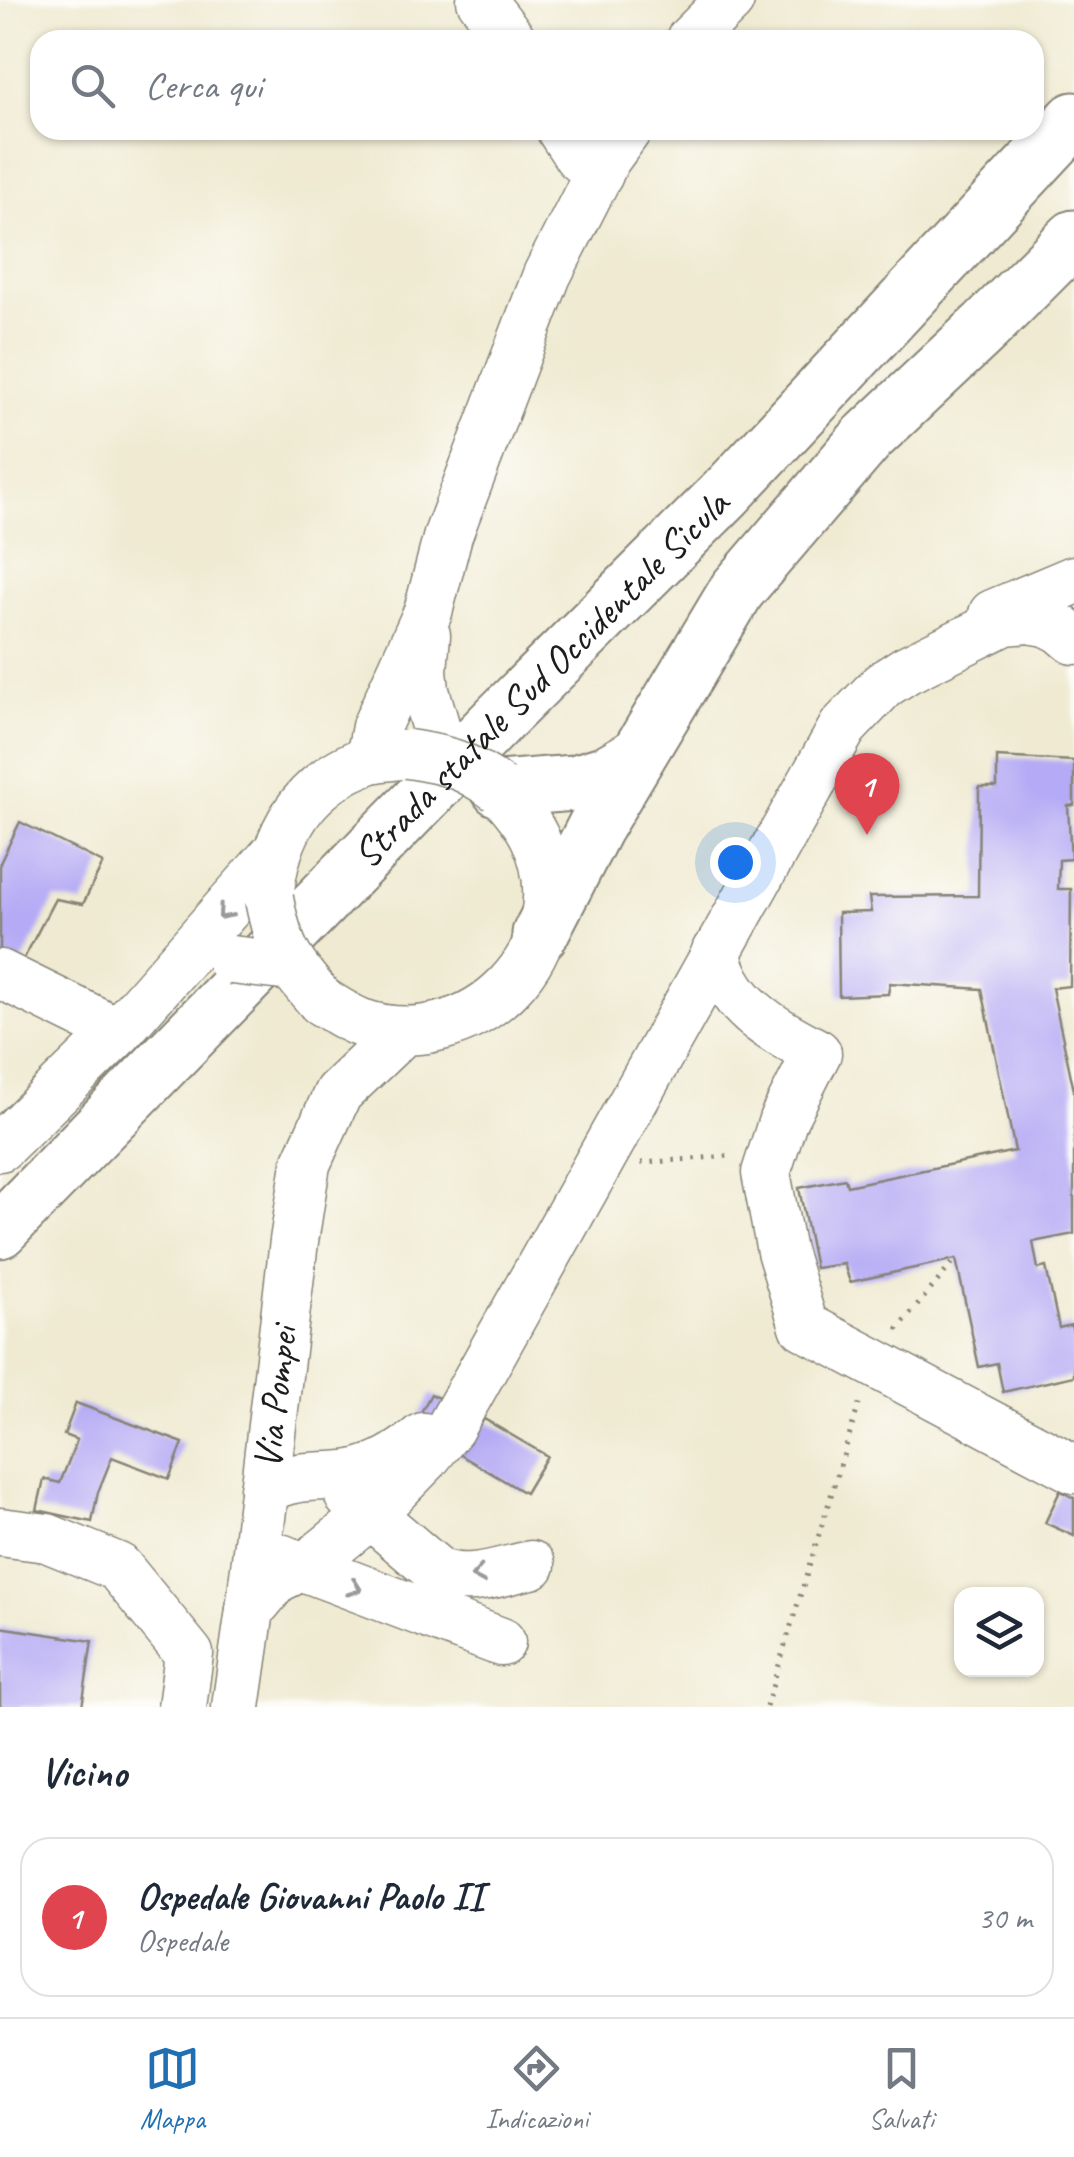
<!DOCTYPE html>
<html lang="it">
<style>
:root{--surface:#fff;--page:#f6f6f7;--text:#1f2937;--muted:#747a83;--line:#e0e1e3;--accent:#1f6fb2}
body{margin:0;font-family:Caveat,sans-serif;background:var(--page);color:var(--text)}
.controls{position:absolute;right:30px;bottom:30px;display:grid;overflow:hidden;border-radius:20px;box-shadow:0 2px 8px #0004}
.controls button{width:90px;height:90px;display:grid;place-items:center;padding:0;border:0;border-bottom:2px solid var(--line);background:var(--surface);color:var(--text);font:50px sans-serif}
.you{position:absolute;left:735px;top:862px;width:35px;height:35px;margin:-25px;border:8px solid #fff;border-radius:50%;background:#1a73e8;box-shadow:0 0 0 15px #1a73e833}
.badge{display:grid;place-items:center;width:65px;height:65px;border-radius:50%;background:var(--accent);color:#fff;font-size:32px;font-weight:700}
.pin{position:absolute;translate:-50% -82px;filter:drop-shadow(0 2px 5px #0008)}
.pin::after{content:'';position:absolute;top:52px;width:35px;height:30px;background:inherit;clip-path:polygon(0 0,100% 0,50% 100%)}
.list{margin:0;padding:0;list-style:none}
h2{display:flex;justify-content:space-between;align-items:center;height:130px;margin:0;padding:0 40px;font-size:42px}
h2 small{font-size:32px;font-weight:400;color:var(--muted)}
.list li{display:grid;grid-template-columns:65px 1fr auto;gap:30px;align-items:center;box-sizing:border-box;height:160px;margin:0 20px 20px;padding:0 20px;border:2px solid var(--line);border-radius:30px}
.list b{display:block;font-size:38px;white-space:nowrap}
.list p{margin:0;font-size:32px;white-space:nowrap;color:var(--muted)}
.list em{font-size:32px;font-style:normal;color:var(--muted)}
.icon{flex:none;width:55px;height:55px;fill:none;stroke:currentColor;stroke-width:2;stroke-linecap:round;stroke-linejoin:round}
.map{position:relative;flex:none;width:1074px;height:1707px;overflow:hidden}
.search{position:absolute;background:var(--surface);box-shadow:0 2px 8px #0004;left:30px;right:30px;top:30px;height:110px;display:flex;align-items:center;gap:25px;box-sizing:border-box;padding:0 35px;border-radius:30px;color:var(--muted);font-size:38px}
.sheet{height:310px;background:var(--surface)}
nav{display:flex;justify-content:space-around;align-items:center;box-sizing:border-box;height:140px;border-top:2px solid var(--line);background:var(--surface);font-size:28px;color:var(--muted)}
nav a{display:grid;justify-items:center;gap:5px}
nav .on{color:var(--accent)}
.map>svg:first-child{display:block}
.building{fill:#b5aaf5}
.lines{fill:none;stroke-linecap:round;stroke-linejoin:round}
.minor-casing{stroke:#868376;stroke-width:51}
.major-casing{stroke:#868376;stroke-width:59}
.path{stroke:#868376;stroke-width:5;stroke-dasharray:2.5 8;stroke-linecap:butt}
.minor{stroke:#fff;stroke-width:48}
.major{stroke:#fff;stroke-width:55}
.minor-bridge-casing{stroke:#868376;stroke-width:51;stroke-linecap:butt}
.minor-bridge{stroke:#fff;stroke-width:48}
.oneway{stroke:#999}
.labels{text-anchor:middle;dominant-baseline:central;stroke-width:9;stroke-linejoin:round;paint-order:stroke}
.street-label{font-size:40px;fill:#1c1c1c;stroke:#fdfcf7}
</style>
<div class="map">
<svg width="1074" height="1707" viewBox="0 0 1074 1707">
<rect width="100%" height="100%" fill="#fdfcf7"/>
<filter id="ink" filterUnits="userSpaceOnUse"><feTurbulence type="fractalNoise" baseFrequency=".01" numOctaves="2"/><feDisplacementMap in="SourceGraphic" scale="20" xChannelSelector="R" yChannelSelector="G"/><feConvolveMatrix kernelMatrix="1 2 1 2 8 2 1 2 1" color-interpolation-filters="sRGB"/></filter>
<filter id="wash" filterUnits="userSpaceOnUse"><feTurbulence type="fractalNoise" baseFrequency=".0048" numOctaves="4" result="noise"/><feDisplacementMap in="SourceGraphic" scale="40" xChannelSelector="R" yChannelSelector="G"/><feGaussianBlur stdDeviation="2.25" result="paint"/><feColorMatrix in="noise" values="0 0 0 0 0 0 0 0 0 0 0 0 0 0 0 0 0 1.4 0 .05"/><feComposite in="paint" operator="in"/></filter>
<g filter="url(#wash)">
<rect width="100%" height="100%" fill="#efead1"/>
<g id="blocks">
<path class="building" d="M 997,757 L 1074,761 L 1074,805 L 1068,806 L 1071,859 L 1059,860 L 1058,889 L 1071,889 L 1070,986 L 1052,988 L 1074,1091 L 1074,1234 L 1033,1242 L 1038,1269 L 1046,1267 L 1059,1328 L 1071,1325 L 1074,1337 L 1074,1376 L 1003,1392 L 997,1363 L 979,1367 L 956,1259 L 850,1282 L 844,1264 L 815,1268 L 799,1188 L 845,1179 L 847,1186 L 1015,1151 L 982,989 L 890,983 L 888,994 L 839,996 L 838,913 L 871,912 L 869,897 L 978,896 L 979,787 L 997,787 Z
M 20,822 L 103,863 L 83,904 L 55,899 L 19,968 L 0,959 L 0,863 Z
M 431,1394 L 482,1422 L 484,1419 L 547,1456 L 525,1493 L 413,1427 Z
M 76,1403 L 183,1443 L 169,1479 L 112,1457 L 98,1492 L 92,1522 L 37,1510 L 44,1479 L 60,1483 L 77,1440 L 64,1435 Z
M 1060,1491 L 1074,1498 L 1074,1536 L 1045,1523 Z
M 0,1627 L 92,1641 L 82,1707 L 0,1707 Z"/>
</g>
</g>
<g filter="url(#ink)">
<use href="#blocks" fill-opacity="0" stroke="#868376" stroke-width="2.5"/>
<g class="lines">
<g class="minor-casing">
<g id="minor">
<path d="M 481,0 L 512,40"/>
<path d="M 690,40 L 730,0"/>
<path d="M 561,130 L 578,156 L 599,174"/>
<path d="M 993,614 L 1074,580"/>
<path d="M 426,635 L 423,670 L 425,691 L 445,759"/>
<path d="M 370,759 L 376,727 L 428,612 L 448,535 L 547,275 L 606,159 L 627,130"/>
<path d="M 271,883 C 279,824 311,780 368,760 C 378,757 389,757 399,755"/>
<path d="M 716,951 C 727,1006 772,1029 817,1053 L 783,1120 L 766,1173 L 781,1251 L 804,1326 L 1074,1469"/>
<path d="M 0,974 L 118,1032"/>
<path d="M 321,1001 C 333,1008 347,1018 361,1023 C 473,1061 585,948 535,838 C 526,819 513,804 499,789"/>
<path d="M 0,1147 L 118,1032 L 275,854"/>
<path d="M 264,1489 C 300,1472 317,1479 352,1474 C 379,1469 403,1454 423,1437"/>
<path d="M 349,1496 L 438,1572 C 468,1585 500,1571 531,1565"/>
<path d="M 0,1532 L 47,1538 L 118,1567 L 189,1654 L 182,1707"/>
<path d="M 280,1558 L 501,1642"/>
<path d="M 250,1610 L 276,1579 L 313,1561 L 371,1514 L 424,1460 L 450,1428 L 843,727 L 883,685 L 906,670 L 1005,621 L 1028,619 L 1047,622 L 1061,629 L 1074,640"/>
<path id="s1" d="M 236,1707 L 250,1610 L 294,1241 L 306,1164 L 338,1093 L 403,1031"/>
</g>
</g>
<g class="major-casing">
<g id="major">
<path d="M 499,789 L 574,783 L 607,773 L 635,757"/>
<path d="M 540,934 L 595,827 L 737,590 L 868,437 L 986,326 L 1074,238"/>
<path id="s2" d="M 0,1230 L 499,719 L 726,493 L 1074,120"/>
</g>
</g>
<path class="path" d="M 641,1163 L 729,1156
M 897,1330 L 956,1259
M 766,1707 L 860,1401"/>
<use href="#minor" class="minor"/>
<use href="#major" class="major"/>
<g class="minor-bridge-casing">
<path id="minor-bridge" d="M 408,754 C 448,760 466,765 499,789
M 269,899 C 279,950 287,962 321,1001
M 231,960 L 291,967"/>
</g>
<use href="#minor-bridge" class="minor-bridge"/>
</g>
<defs><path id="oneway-chevron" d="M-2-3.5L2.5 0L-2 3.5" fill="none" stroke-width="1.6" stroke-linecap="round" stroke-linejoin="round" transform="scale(2.5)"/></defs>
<g class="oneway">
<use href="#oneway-chevron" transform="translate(224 913) rotate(131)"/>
<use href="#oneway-chevron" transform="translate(478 1575) rotate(170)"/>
<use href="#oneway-chevron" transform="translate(355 1588) rotate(20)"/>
</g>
</g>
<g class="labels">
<g class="street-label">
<text stroke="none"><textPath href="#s2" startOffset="772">Strada statale Sud Occidentale Sicula</textPath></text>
<text stroke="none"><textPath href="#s1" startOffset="312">Via Pompei</textPath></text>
</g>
</g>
</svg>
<div class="controls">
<button><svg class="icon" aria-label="layers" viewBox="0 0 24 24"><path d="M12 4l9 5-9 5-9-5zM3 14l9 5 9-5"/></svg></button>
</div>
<div class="you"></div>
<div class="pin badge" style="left:867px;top:835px;background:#e0444e">1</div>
<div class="search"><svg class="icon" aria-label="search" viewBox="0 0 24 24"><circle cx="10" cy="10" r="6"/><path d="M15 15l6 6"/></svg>Cerca qui</div>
</div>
<section class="sheet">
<h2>Vicino<small></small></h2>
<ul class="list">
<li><span class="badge" style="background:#e0444e">1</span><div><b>Ospedale Giovanni Paolo II</b><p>Ospedale</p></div><em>30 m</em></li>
</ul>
</section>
<nav>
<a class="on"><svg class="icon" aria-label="map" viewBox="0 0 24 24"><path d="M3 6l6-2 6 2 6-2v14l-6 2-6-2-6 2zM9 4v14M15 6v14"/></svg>Mappa</a>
<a><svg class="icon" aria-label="directions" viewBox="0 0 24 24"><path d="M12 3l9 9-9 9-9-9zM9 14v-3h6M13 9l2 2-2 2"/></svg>Indicazioni</a>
<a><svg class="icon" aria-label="saved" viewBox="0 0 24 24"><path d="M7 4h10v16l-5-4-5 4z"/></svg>Salvati</a>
</nav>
